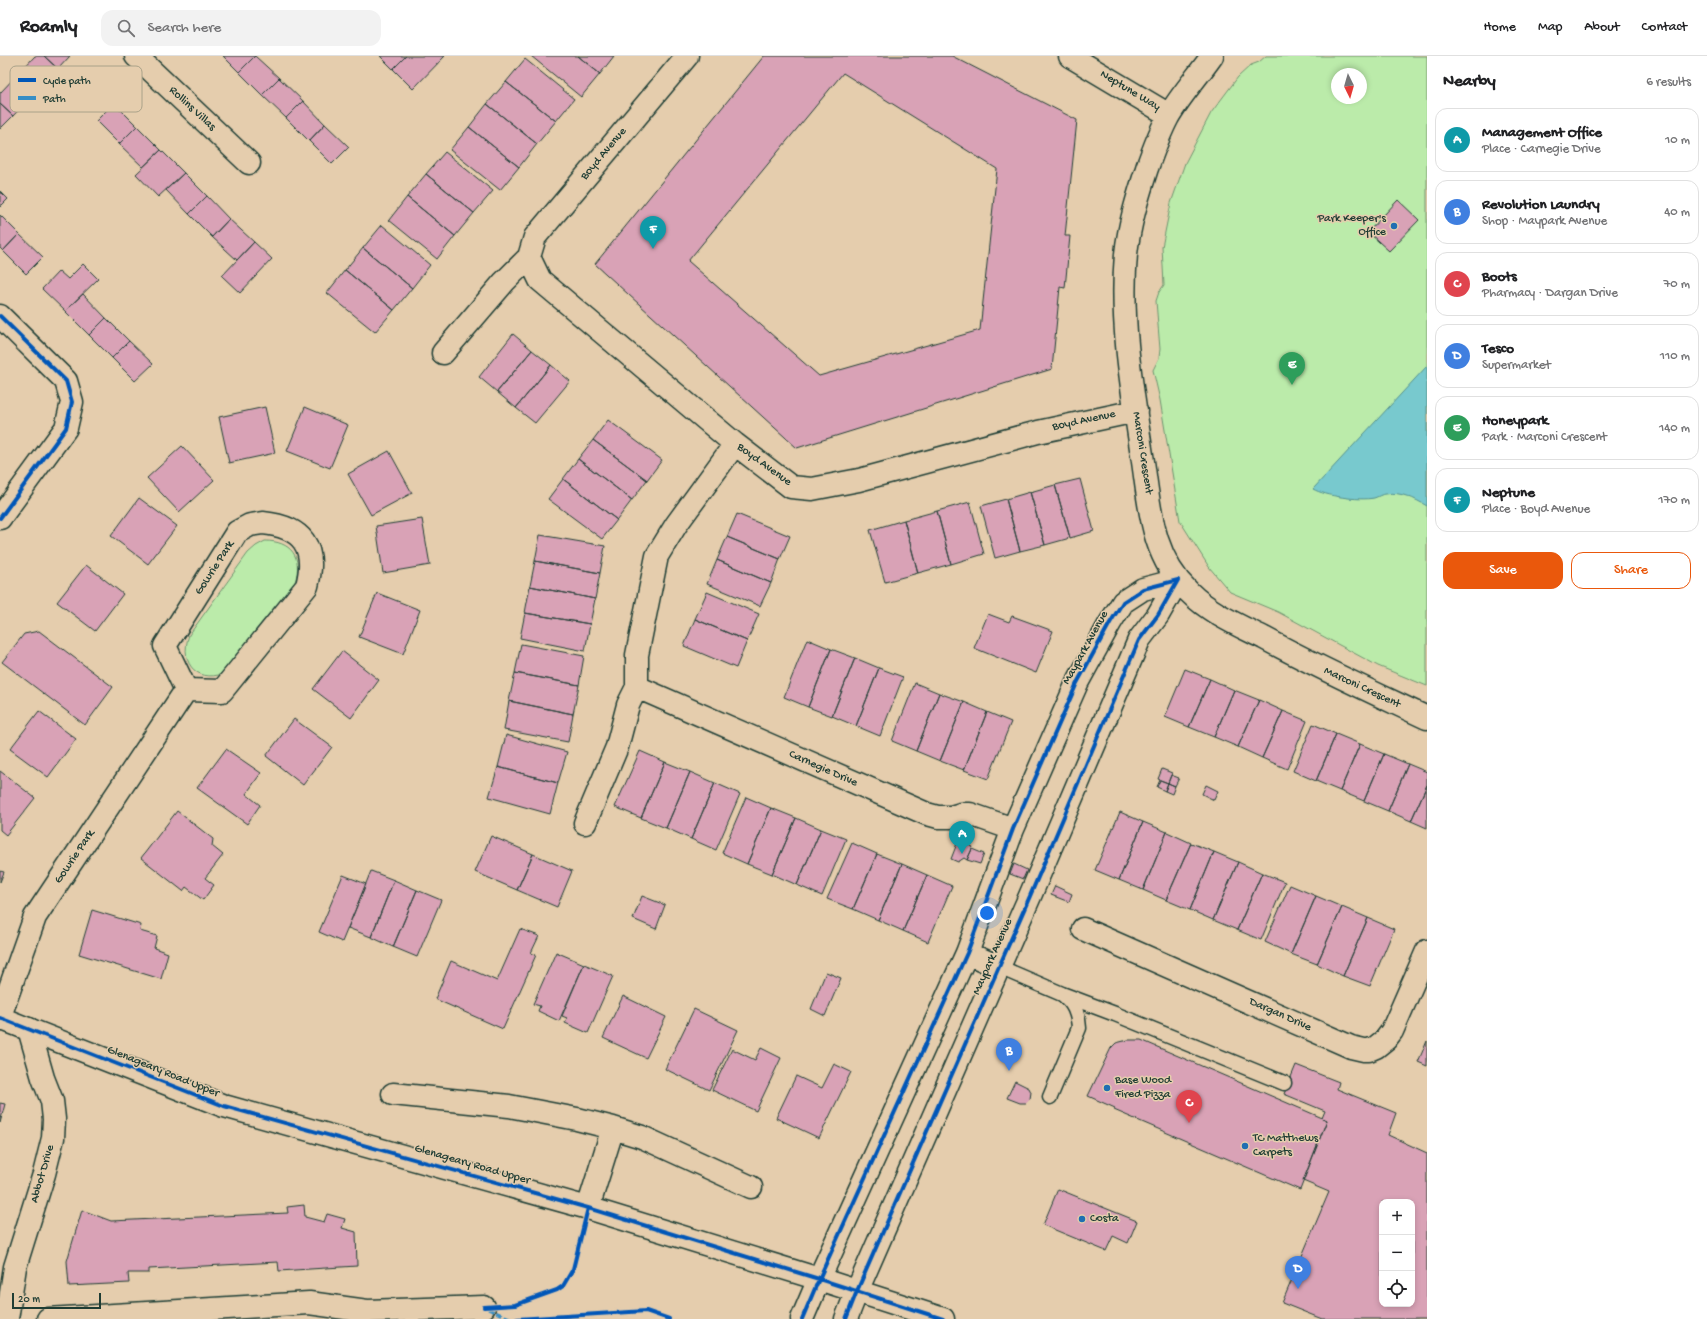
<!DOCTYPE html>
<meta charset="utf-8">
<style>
:root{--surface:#fff;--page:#f2f2f2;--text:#202124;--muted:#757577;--line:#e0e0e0;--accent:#ea580c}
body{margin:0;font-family:"Gochi Hand",sans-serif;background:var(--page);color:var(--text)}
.controls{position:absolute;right:12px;bottom:12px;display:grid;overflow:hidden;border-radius:8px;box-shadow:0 2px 6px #0003}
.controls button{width:36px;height:36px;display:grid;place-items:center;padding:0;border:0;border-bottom:1px solid var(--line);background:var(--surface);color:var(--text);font:20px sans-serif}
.compass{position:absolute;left:1331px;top:12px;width:36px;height:36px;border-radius:50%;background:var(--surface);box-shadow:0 2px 6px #0003;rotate:175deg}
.scale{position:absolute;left:12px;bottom:10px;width:89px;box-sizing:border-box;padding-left:4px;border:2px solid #1f3d34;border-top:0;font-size:11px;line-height:14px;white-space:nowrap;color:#1f3d34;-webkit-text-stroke:3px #e5cdad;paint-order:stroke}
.you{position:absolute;left:987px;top:857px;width:14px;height:14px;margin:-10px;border:3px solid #fff;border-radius:50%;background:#1a73e8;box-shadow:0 0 0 6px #1a73e833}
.badge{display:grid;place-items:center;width:26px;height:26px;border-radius:50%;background:var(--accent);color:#fff;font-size:13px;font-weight:700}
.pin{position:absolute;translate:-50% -33px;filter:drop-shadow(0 1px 2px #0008)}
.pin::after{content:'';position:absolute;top:21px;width:14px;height:12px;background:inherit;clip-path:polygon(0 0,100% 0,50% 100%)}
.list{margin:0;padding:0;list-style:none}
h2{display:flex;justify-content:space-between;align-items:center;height:52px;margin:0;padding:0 16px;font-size:17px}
h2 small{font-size:13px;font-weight:400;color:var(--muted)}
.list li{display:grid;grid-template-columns:26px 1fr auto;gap:12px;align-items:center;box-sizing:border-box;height:64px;margin:0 8px 8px;padding:0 8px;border:1px solid var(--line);border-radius:12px}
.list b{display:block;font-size:15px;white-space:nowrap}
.list p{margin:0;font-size:13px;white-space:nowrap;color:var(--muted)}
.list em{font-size:13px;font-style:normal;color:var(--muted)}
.actions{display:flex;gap:8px;padding:12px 16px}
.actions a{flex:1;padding:9px 0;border:1px solid var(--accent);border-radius:12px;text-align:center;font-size:14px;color:var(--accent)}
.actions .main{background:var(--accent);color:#fff}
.icon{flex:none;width:22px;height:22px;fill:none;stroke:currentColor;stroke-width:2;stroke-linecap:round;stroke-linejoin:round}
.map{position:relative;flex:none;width:1427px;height:1263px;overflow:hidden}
header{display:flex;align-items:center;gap:24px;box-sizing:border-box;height:56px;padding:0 20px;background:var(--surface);border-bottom:1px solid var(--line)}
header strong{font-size:19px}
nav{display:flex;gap:22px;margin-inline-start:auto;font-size:14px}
.search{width:280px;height:36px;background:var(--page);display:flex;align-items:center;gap:10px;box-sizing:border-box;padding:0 14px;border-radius:12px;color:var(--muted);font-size:15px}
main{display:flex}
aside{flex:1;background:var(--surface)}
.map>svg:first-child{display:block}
.green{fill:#bbebaa;stroke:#6d946f;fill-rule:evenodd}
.water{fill:#78c9ce;stroke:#549190}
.building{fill:#d9a2b6;stroke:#1f3d34;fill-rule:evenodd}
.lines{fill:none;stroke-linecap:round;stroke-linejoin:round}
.service-casing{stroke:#1f3d34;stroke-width:17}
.minor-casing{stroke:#1f3d34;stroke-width:25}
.secondary-casing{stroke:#1f3d34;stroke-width:25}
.service{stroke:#e5cdad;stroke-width:14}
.minor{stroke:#e5cdad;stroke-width:22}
.secondary{stroke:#e5cdad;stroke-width:22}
.quiet{stroke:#378ec5;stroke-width:3;stroke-dasharray:6 3;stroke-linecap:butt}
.cycleway-casing{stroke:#e5cdad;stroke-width:6}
.cycleway{stroke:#0057b8;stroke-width:4}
.poi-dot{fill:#1f6fb2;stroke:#e5cdad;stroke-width:1.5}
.labels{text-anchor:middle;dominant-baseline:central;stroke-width:3;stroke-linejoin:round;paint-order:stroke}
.street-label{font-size:12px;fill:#1f3d34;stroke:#e5cdad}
.poi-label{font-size:12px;fill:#1f3d34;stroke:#e5cdad;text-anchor:start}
.key{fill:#e5cdad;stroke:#aaa289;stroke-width:1}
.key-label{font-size:11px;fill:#1f3d34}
</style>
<header>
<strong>Roamly</strong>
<div class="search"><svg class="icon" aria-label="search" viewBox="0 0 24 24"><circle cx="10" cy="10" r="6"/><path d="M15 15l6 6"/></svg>Search here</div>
<nav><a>Home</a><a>Map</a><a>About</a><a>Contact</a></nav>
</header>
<main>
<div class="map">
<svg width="1427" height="1263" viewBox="0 0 1427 1263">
<rect width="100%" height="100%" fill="#e5cdad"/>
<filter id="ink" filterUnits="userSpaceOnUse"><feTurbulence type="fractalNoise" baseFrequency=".025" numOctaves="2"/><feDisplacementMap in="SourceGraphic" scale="8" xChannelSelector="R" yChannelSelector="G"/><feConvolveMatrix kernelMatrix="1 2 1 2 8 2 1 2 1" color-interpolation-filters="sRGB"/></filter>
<g filter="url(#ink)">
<path class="green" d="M 1266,0 L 1427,0 L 1427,630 L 1378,610 L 1278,556 L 1230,536 L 1209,511 L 1180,465 L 1160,344 L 1153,314 L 1159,302 L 1160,293 L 1156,245 L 1159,236 L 1164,229 L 1162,191 L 1171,147 L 1185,107 L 1211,57 L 1238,21 L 1251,9 L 1259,6 ZM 1337,18 L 1361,18 L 1361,42 L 1337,42 Z
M 265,485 C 291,485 303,501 295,526 L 229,615 C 200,630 178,609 189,579 L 248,497 L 256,490 Z"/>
<path class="water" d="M 1427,310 L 1427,450 C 1415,443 1400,435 1386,438 C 1381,438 1378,441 1374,442 C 1359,445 1325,440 1313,433 Z"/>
<path class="building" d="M 35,0 L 44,0 L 58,13 L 35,36 L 17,19 Z
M 44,0 L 70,0 L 58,13 Z
M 223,0 L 255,0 L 239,16 Z
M 255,0 L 279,22 L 262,39 L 239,16 Z
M 380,0 L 406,0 L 393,13 Z
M 406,0 L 445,0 L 413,33 L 393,13 Z
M 531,0 L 578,0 L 600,18 L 581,41 Z
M 578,0 L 614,0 L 600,18 Z
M 764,0 L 952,0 L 1077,64 L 1065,180 L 1070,180 L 1065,232 L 1060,231 L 1052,313 L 797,392 L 595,208 ZM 843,17 L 997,113 L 980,274 L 819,320 L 688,205 Z
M 525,3 L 574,43 L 556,65 L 506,26 Z
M 17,19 L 35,36 L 13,60 L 0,48 L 0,37 Z
M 279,22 L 303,45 L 286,62 L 262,39 Z
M 506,26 L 556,65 L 537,88 L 487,48 Z
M 303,45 L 325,68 L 309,85 L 286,62 Z
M 114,47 L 137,70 L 119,88 L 96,65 Z
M 0,48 L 13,60 L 0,73 Z
M 487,48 L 537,88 L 519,111 L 469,71 Z
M 325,68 L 349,91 L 332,108 L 309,85 Z
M 137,70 L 161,94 L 143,111 L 119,88 Z
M 469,71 L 519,111 L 500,134 L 450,94 Z
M 161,94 L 184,117 L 158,141 L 136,118 Z
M 445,96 L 493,135 L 474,157 L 426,118 Z
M 184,117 L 207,140 L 189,158 L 166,134 Z
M 426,118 L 474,157 L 455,180 L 407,141 Z
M 0,135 L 8,143 L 0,151 Z
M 207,140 L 229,163 L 212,181 L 189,158 Z
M 407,141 L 455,180 L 437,203 L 389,164 Z
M 1398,144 L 1419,164 L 1389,195 L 1368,176 Z
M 0,159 L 19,178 L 3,195 L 0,192 Z
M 229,163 L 254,186 L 237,204 L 212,181 Z
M 382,169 L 430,209 L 412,232 L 363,192 Z
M 19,178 L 43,201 L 26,218 L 3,195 Z
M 254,186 L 272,203 L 240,237 L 222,220 Z
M 363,192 L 412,232 L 394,254 L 345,214 Z
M 83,208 L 98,223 L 65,255 L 42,233 L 59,215 L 68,223 Z
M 345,214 L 394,254 L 375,276 L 327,237 Z
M 83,238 L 106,262 L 89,279 L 65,255 Z
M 106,262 L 129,285 L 112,302 L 89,279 Z
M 513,278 L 532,294 L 497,336 L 479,321 Z
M 129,285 L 153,308 L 135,325 L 112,302 Z
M 532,294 L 551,309 L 516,352 L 497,336 Z
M 551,309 L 570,325 L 535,367 L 516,352 Z
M 265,351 L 275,397 L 229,407 L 219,361 Z
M 305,351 L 348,369 L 330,412 L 287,395 Z
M 608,364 L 662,404 L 647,424 L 593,384 Z
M 593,384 L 647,424 L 632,444 L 578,403 Z
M 182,390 L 214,424 L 179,456 L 147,422 Z
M 389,395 L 412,437 L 371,459 L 348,418 Z
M 578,403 L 632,444 L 617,464 L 563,423 Z
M 563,423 L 617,464 L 602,483 L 548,443 Z
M 1080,423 L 1094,475 L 1070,482 L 1055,429 Z
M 1055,429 L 1070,482 L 1045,489 L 1030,436 Z
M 1030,436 L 1045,489 L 1020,495 L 1006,443 Z
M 139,442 L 177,470 L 148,508 L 111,480 Z
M 1006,443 L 1020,495 L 995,502 L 981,450 Z
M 970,446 L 984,498 L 951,508 L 937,455 Z
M 937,455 L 951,508 L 918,517 L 904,464 Z
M 737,458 L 790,480 L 780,503 L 727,481 Z
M 422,463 L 430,509 L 383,517 L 376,470 Z
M 904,464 L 918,517 L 885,526 L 870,474 Z
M 540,479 L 605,490 L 600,517 L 535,505 Z
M 727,481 L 780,503 L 771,527 L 717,504 Z
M 717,504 L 771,527 L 760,550 L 707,528 Z
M 535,505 L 600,517 L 595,543 L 530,530 Z
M 86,509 L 123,538 L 95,575 L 57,546 Z
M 530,530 L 595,543 L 590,568 L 525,557 Z
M 707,536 L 759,558 L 747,585 L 695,563 Z
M 377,537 L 420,554 L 403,598 L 359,581 Z
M 525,557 L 590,568 L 585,595 L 520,582 Z
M 988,558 L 1009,566 L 1012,560 L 1053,575 L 1036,617 L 974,592 Z
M 695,563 L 747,585 L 736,612 L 684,590 Z
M 39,575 L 113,631 L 85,669 L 2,606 L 24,578 Z
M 807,583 L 831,593 L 808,651 L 784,641 Z
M 521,588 L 584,600 L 579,629 L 515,617 Z
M 831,593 L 855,602 L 832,660 L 808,651 Z
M 342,595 L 379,624 L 351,662 L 313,633 Z
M 855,602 L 879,612 L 856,670 L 832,660 Z
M 879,612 L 903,621 L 880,680 L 856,670 Z
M 1185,613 L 1210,623 L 1189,671 L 1165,661 Z
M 515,617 L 579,629 L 573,658 L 509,645 Z
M 1210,623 L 1234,634 L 1214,681 L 1189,671 Z
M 915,627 L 939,637 L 916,695 L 892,685 Z
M 1234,634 L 1259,644 L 1238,691 L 1214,681 Z
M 939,637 L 964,646 L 940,705 L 916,695 Z
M 1259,644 L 1283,655 L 1262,702 L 1238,691 Z
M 509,645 L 573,658 L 568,686 L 504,674 Z
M 964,646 L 987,656 L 964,714 L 940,705 Z
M 39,655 L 76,683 L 48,721 L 10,693 Z
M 1283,655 L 1307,665 L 1287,713 L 1262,702 Z
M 987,656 L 1011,666 L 988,723 L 964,714 Z
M 294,663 L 332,691 L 303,729 L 266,700 Z
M 1313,668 L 1336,678 L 1316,725 L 1293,715 Z
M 1336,678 L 1360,688 L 1340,735 L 1316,725 Z
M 506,679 L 567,696 L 558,727 L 498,711 Z
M 1360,688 L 1384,698 L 1364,745 L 1340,735 Z
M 226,693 L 261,717 L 246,738 L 260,749 L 247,768 L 197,732 Z
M 640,695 L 665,706 L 641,762 L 615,751 Z
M 1384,698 L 1408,708 L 1388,755 L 1364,745 Z
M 665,706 L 690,716 L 666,772 L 641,762 Z
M 1408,708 L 1427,716 L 1427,729 L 1411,765 L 1388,755 Z
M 498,711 L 558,727 L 550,758 L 489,741 Z
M 1162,713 L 1172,717 L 1168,727 L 1158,723 Z
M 0,715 L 35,742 L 6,779 L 0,774 Z
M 690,716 L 715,727 L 691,783 L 666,772 Z
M 1171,719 L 1179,722 L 1175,730 L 1168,727 Z
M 1160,724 L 1168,727 L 1165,735 L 1157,731 Z
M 715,727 L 740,738 L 716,794 L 691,783 Z
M 1168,727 L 1175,730 L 1172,738 L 1165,735 Z
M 1206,729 L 1218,735 L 1214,744 L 1202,738 Z
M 1427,729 L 1427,772 L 1411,765 Z
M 746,741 L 771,752 L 747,808 L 722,797 Z
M 771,752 L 796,762 L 772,818 L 747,808 Z
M 177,755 L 213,783 L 212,790 L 223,799 L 205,822 L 214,829 L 203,844 L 186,831 L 183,835 L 141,802 Z
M 1120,756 L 1143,766 L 1119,824 L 1095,814 Z
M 796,762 L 821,773 L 797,829 L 772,818 Z
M 1143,766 L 1167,776 L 1143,834 L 1119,824 Z
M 821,773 L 846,783 L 822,840 L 797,829 Z
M 1167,776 L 1191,787 L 1166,844 L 1143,834 Z
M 491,780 L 533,798 L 517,834 L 475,816 Z
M 958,785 L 973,791 L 967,804 L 964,802 L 958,806 L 951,803 Z
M 852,787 L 877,798 L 853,853 L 827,843 Z
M 1191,787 L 1214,796 L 1190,854 L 1166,844 Z
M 972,793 L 984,798 L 980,808 L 967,804 Z
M 1214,796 L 1238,806 L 1213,864 L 1190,854 Z
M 533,798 L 572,815 L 557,851 L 517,834 Z
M 877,798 L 902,808 L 878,864 L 853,853 Z
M 1238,806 L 1262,817 L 1237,874 L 1213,864 Z
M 902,808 L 927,819 L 903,875 L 878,864 Z
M 1014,808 L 1027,814 L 1023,823 L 1010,818 Z
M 0,815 L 4,816 L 0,826 Z
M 371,815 L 394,824 L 371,881 L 348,872 Z
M 1262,817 L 1285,826 L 1261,884 L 1237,874 Z
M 343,819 L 366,828 L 342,886 L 319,876 Z
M 927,819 L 952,830 L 928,886 L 903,875 Z
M 394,824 L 417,834 L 393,891 L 371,881 Z
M 1290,829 L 1316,840 L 1291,898 L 1265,886 Z
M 1055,830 L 1072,838 L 1069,846 L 1051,839 Z
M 417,834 L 441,844 L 417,901 L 393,891 Z
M 642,840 L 665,849 L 656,873 L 633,863 Z
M 1316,840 L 1342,851 L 1317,908 L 1291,898 Z
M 1342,851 L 1368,862 L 1343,920 L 1317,908 Z
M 92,854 L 141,869 L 140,875 L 157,880 L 154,892 L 168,897 L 161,923 L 79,898 Z
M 1368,862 L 1394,873 L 1370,930 L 1343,920 Z
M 520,873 L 539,880 L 531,897 L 536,899 L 503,973 L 435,943 L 451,905 L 497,925 Z
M 556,896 L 584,908 L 559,965 L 538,955 L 540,950 L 533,948 Z
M 584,908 L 613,920 L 588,977 L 565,967 L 567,962 L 562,960 Z
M 826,916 L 841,922 L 825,960 L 811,953 Z
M 623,940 L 666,961 L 646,1002 L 603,982 Z
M 694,953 L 738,974 L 709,1034 L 665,1013 Z
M 1128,984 L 1141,984 L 1327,1064 L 1300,1134 L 1114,1054 L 1115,1052 L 1088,1040 L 1111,992 L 1116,987 Z
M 1427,985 L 1427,1010 L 1418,1006 Z
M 761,992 L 781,1002 L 756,1055 L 712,1034 L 732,993 L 755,1004 Z
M 834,1008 L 851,1016 L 819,1082 L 776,1062 L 796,1020 L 822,1032 Z
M 1296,1009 L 1339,1026 L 1337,1033 L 1396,1057 L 1388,1079 L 1427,1097 L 1427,1263 L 1322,1263 L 1282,1247 L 1329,1136 L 1303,1125 L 1327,1064 L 1322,1062 L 1325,1055 L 1284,1038 ZM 1382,1146 L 1412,1146 L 1412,1248 L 1382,1248 Z
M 1015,1025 L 1029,1032 L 1031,1036 L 1030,1043 L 1026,1047 L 1020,1047 L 1007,1042 Z
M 0,1047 L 5,1048 L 0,1067 Z
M 1058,1133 L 1137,1165 L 1128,1187 L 1113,1180 L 1106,1195 L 1043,1169 Z
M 304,1149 L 305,1161 L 324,1166 L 327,1158 L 345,1163 L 342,1172 L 356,1176 L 357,1210 L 279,1215 L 278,1206 L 149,1213 L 149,1217 L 128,1217 L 129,1227 L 69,1230 L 67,1205 L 82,1154 L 111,1165 L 288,1157 L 287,1151 Z"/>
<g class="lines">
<g class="service-casing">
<path id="service" d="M 999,911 L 1062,938 C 1074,947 1078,957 1079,972 L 1050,1041
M 1062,938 L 1115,958 L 1284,1027"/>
</g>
<g class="minor-casing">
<path id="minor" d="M 136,0 L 249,107
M 687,0 L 535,181 L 529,201 L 540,224 L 735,388 L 791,431 L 812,433 L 859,424 L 1038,376 L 1136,355
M 1070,0 L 1169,59
M 1212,0 C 1198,20 1180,40 1168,61 C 1159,78 1153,95 1147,112 C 1138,140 1129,169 1126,198 C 1120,265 1132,333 1142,399 C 1150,449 1150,499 1189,536 C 1210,557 1238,569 1264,582 C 1317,611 1372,636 1427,662
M 0,260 L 66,325 L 72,346 L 66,372 L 0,462
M 443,297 L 504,226 L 529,201
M 263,467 C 303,471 317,491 307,530 L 222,635 L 186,634 L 165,590 L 237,476 L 250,469 Z
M 637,631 L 927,758 L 938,761 L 951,761 L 961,758 L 970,758 L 1013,773
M 585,767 L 617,691 L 628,649 L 637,631 L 637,599 L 657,500 L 676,469 L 735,388
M 1083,873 L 1351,991 L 1364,994 L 1369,994 L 1376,991 L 1386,983 L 1392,975 L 1427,895
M 967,897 L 999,911
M 0,960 L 35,861 L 186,634
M 393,1038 L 509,1050 L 577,1063 L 613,1072 L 642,1081 L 751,1131
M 588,1152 L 613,1072
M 7,1263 L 15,1211 L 44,1118 L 53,1082 L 54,1063 L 52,1045 L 43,1022 L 29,973
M 48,1263 L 309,1247 L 367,1255 L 484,1251
M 802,1263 L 819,1223 L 967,897 L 1013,773 L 1077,627 L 1110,567 L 1123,546 L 1143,533 L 1178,524
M 846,1263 L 857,1235 L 1030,840 L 1139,584 L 1158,559 L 1178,524"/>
</g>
<g class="secondary-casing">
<path id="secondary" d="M 0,962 L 224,1050 L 588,1152 L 819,1223 L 943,1263"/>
</g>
<use href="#service" class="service"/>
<use href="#minor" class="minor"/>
<use href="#secondary" class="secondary"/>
<path class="quiet" d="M 488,1253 L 512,1263"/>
<g class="cycleway-casing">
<path id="cycleway" d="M 0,260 L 66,325 L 72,346 L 66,372 L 0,462
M 0,962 L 224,1050 L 588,1152 L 819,1223 L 943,1263
M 484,1251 L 515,1249 L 557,1234 L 563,1230 L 573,1213 L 588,1152
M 517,1263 L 646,1255 L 669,1263
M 802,1263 L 819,1223 L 967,897 L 1013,773 L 1077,627 L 1110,567 L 1123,546 L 1143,533 L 1178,524
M 846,1263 L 857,1235 L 1030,840 L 1139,584 L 1158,559 L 1178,524"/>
</g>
<use href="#cycleway" class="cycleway"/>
</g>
</g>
<g class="poi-dot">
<circle cx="1394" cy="170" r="4"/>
<circle cx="1107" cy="1032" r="4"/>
<circle cx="1245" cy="1090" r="4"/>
<circle cx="1082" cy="1163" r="4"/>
</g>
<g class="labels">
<g class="street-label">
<text transform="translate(1130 35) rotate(31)">Neptune Way</text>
<text transform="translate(192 53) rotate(43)">Rollins Villas</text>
<text transform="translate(604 98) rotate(-50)">Boyd Avenue</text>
<text transform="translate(1084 365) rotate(-12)">Boyd Avenue</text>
<text transform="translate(1142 397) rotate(81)">Marconi Crescent</text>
<text transform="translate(764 409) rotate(36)">Boyd Avenue</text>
<text transform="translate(215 512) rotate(-57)">Gowrie Park</text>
<text transform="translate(1086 592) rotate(-61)">Maypark Avenue</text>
<text transform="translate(1362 632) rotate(25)">Marconi Crescent</text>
<text transform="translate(823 713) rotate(24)">Carnegie Drive</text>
<text transform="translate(75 801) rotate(-56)">Gowrie Park</text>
<text transform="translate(993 901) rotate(-66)">Maypark Avenue</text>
<text transform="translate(1280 959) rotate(24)">Dargan Drive</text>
<text transform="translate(163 1016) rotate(22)">Glenageary Road Upper</text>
<text transform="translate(472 1109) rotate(16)">Glenageary Road Upper</text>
<text transform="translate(43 1118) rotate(-74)">Abbot Drive</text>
</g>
<g class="poi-label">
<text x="1386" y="163" text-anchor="end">Park Keeper's<tspan x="1386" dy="14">Office</tspan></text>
<text x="1115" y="1025">Base Wood<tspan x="1115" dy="14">Fired Pizza</tspan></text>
<text x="1253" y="1083">TC Matthews<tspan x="1253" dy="14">Carpets</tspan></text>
<text x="1090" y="1163">Costa</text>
</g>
</g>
<rect x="10" y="10" width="132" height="46" rx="6" class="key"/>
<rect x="18" y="22" width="18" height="4" fill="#0057b8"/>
<rect x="18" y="40" width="18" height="4" fill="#378ec5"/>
<g class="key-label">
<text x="43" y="28">Cycle path</text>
<text x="43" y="46">Path</text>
</g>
</svg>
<div class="controls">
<button>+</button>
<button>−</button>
<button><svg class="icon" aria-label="locate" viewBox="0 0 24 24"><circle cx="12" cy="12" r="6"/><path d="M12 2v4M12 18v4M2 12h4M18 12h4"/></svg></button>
</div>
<svg class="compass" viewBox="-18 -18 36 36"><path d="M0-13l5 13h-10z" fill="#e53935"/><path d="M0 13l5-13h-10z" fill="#757577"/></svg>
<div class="scale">20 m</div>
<div class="you"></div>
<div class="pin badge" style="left:962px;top:798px;background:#0f9aa8">A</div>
<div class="pin badge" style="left:1009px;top:1015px;background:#3f7fe0">B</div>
<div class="pin badge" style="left:1189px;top:1067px;background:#e0444e">C</div>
<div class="pin badge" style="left:1298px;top:1233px;background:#3f7fe0">D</div>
<div class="pin badge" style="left:1292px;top:329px;background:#2e9e5b">E</div>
<div class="pin badge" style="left:653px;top:193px;background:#0f9aa8">F</div>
</div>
<aside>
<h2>Nearby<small>6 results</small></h2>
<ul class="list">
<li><span class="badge" style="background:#0f9aa8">A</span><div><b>Management Office</b><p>Place · Carnegie Drive</p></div><em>10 m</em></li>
<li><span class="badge" style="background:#3f7fe0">B</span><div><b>Revolution Laundry</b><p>Shop · Maypark Avenue</p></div><em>40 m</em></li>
<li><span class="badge" style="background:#e0444e">C</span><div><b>Boots</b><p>Pharmacy · Dargan Drive</p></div><em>70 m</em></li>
<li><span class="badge" style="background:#3f7fe0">D</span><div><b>Tesco</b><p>Supermarket</p></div><em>110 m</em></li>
<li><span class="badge" style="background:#2e9e5b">E</span><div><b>Honeypark</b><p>Park · Marconi Crescent</p></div><em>140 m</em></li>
<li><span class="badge" style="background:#0f9aa8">F</span><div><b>Neptune</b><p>Place · Boyd Avenue</p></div><em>170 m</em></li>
</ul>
<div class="actions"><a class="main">Save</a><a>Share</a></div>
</aside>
</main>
